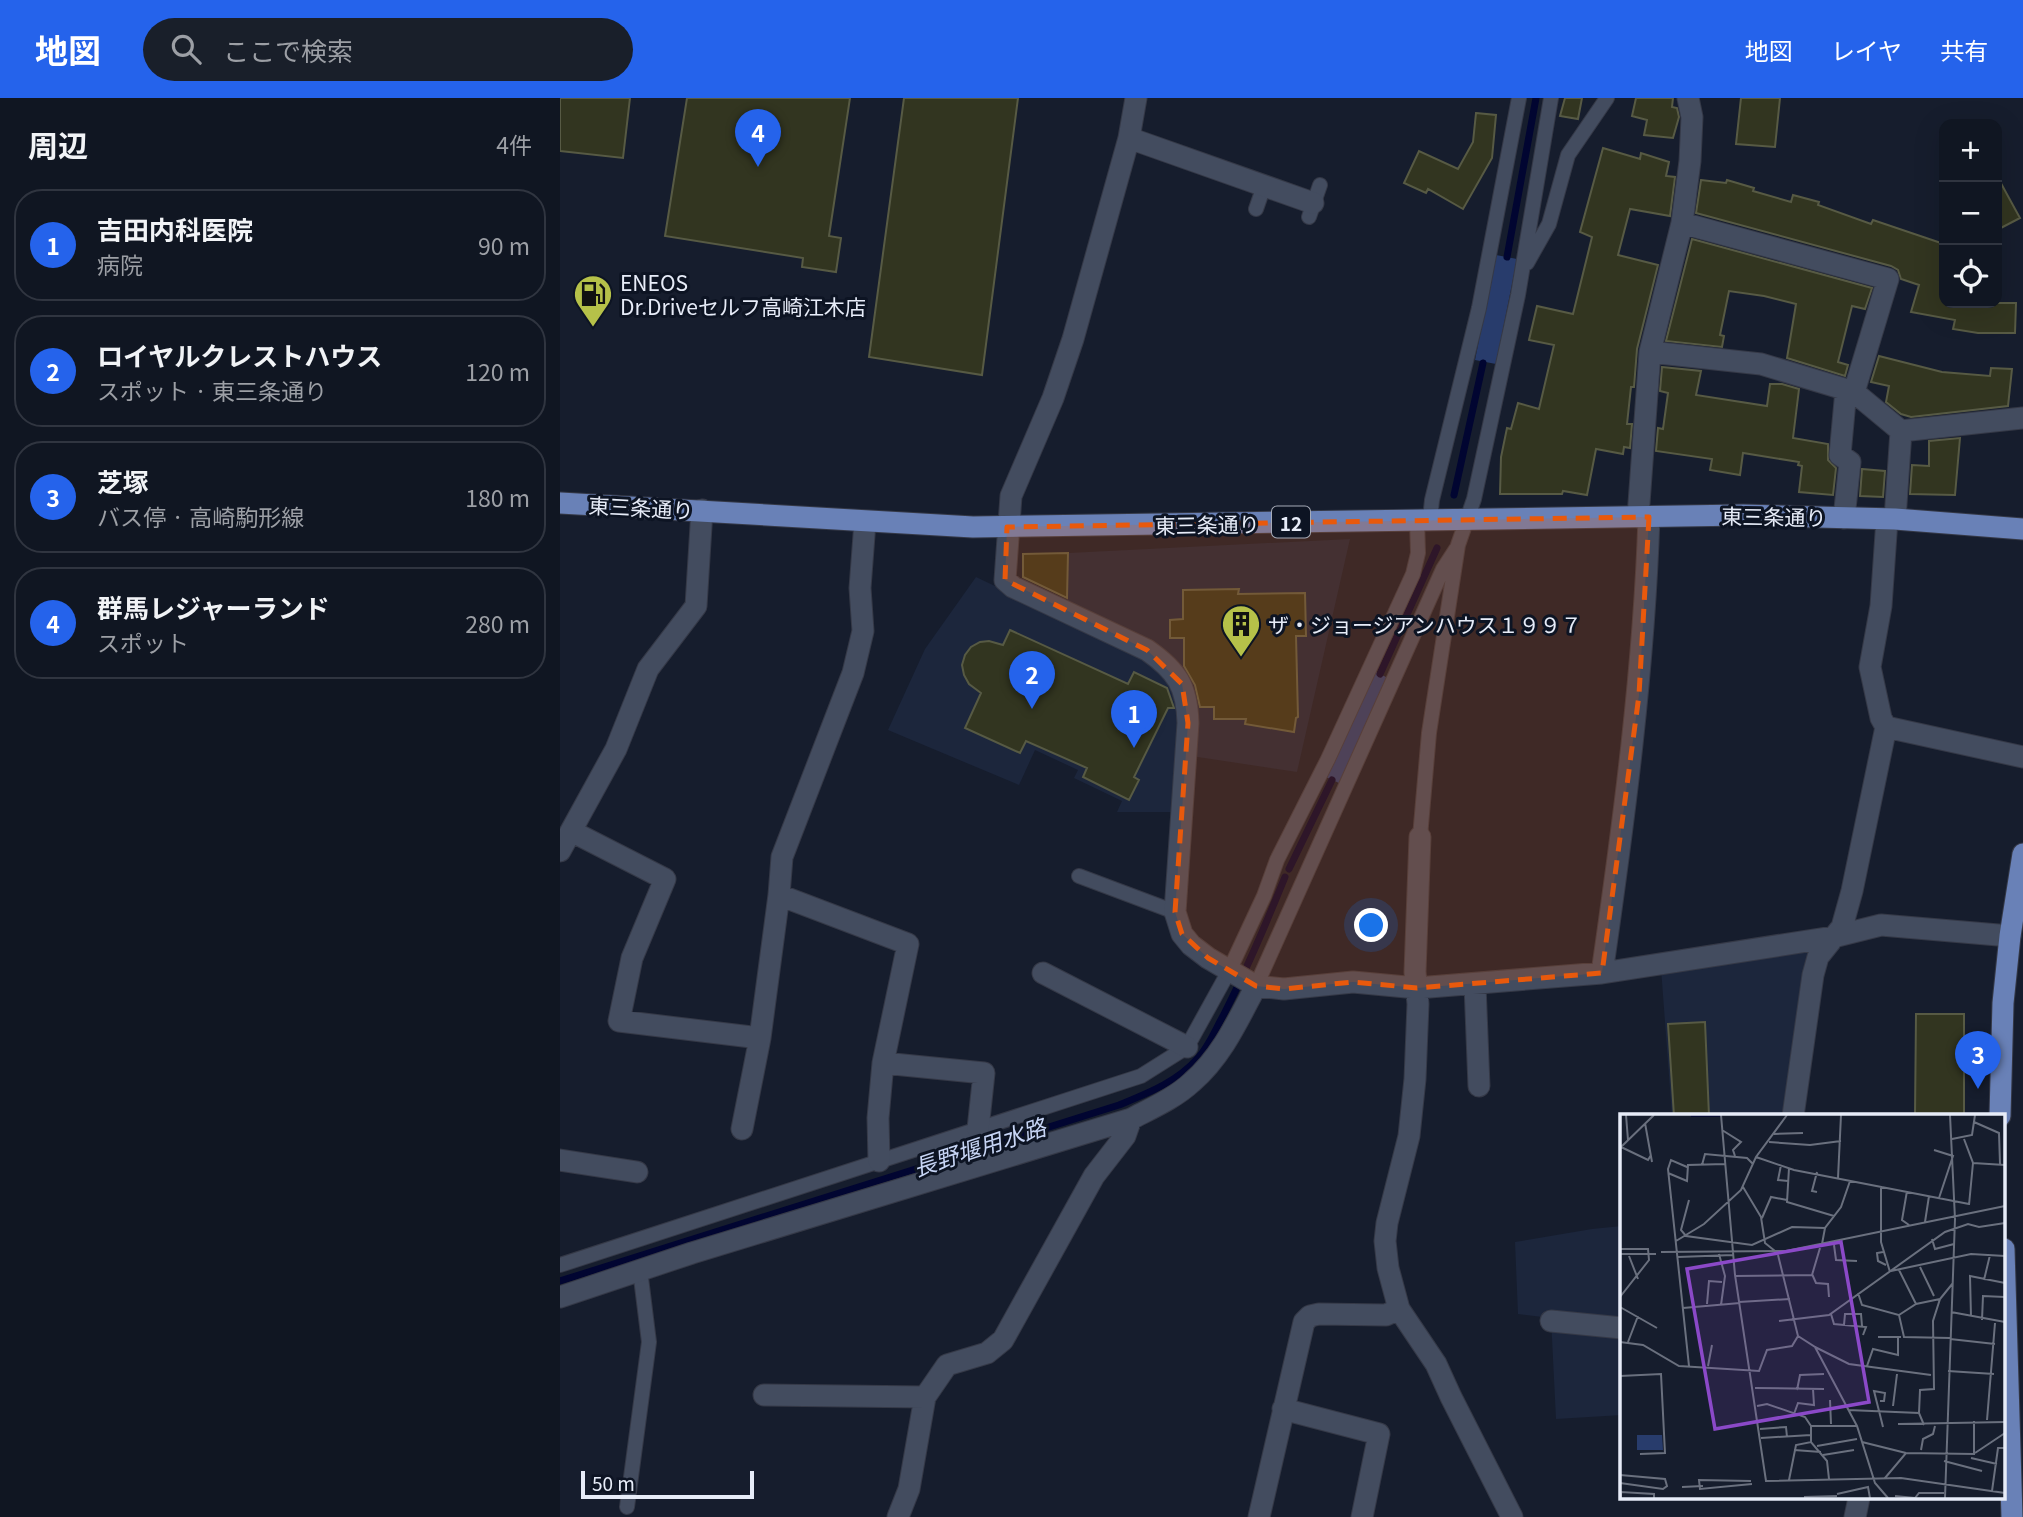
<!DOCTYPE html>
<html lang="ja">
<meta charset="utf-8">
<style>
:root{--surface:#101622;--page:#191f2a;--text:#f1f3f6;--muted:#9c9fa5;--line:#303540;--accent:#2563eb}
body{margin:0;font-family:Georgia,"Noto Sans JP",serif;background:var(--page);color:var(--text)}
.controls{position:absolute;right:21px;top:21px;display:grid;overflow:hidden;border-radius:14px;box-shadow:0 7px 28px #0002}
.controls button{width:63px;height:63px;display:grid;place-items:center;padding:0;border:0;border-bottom:2px solid var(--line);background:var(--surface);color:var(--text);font:35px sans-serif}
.scale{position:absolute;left:21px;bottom:18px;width:173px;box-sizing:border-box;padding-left:7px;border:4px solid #e7ecf8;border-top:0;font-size:19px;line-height:24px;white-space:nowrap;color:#e7ecf8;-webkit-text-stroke:5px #0d1423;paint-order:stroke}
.you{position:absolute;left:812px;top:828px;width:24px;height:24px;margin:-18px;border:5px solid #fff;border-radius:50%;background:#1a73e8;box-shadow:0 0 0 10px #1a73e833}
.badge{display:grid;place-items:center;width:46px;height:46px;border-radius:50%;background:var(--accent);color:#fff;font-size:23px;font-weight:700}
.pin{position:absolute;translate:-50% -58px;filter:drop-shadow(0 2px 4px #0008)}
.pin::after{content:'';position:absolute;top:37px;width:24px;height:21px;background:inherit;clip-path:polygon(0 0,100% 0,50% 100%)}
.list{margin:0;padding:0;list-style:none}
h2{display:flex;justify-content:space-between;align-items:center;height:91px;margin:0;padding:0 28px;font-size:30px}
h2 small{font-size:23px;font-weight:400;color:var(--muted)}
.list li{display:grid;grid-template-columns:46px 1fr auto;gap:21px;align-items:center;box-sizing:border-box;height:112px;margin:0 14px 14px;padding:0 14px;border:2px solid var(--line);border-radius:28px}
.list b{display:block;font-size:26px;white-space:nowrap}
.list p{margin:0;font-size:23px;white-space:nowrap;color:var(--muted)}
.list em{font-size:23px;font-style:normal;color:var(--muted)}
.icon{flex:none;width:38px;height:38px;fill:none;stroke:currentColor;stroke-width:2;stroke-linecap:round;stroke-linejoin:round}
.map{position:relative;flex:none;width:1463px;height:1419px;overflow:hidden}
header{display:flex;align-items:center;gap:42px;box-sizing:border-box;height:98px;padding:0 35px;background:var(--accent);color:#fff}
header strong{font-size:33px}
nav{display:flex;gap:38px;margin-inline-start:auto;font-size:24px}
.search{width:490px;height:63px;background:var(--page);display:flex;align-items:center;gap:18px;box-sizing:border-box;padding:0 24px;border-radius:38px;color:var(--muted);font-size:26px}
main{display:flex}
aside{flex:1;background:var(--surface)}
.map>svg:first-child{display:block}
.built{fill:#1c263c}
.green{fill:#283c6c}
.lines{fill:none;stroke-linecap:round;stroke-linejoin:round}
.stream{stroke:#010531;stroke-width:7}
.building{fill:#323520;stroke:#575a44;stroke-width:2}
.lane-casing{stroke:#353947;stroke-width:16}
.street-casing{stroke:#353947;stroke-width:23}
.primary-casing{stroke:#353947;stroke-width:23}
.lane{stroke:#434c5f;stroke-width:14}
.street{stroke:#434c5f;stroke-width:21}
.primary{stroke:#6981b7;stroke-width:21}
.marked{fill:#e8590c;fill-opacity:0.2;stroke:#e8590c;stroke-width:5;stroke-dasharray:14 9;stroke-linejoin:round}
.labels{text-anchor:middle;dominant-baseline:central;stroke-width:6;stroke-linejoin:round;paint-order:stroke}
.shield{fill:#0d1423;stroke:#a6abb8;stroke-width:2}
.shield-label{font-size:19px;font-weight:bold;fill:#e7ecf8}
.poi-label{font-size:21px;fill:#e7ecf8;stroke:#0d1423;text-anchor:start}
.street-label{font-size:21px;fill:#e7ecf8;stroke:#0d1423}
.water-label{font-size:23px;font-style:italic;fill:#c7d5f5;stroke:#0d1423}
.inset-river{fill:none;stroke:#010531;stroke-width:3.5}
.inset-road{fill:none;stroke:#6a707e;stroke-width:2}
.view{fill:#8b49c8;fill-opacity:0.15;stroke:#8b49c8;stroke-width:3.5}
.inset-edge{fill:none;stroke:#e7ecf8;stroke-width:3.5}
</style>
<header>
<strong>地図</strong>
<div class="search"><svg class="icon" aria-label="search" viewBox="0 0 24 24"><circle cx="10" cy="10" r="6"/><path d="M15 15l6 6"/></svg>ここで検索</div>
<nav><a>地図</a><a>レイヤ</a><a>共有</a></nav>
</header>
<main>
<aside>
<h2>周辺<small>4件</small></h2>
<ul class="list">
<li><span class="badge">1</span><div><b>吉田内科医院</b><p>病院</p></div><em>90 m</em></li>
<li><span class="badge">2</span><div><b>ロイヤルクレストハウス</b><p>スポット · 東三条通り</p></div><em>120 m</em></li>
<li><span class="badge">3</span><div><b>芝塚</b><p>バス停 · 高崎駒形線</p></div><em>180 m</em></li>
<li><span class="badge">4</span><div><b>群馬レジャーランド</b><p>スポット</p></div><em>280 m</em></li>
</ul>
</aside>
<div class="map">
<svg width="1463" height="1419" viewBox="0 0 1463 1419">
<rect width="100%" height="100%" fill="#161d2d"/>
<path class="built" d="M 790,441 L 737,674 L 631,658 L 626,585 L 507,506 L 508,455 Z
M 416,479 L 576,555 L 600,570 L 622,605 L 614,714 L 557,714 L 562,703 L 514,680 L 518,672 L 475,652 L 459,687 L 328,632 L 365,551 Z
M 1253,849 L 1227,1018 L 1112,1018 L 1101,870 Z
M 1062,1128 L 1062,1317 L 996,1321 L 991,1220 L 958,1216 L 955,1144 L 1032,1131 Z"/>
<path class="green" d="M 936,157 L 957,161 L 936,266 L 915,262 Z
M 814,573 L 828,580 L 779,685 L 766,679 Z"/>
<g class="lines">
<path class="stream" d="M 947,159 L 976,0
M 894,397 L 923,265
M 820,576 L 877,450
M 729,771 L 772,682
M 0,1183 L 559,1007 C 588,995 617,984 638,960 C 649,948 655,932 663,918 C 686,873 706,826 725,779"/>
</g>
<path class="building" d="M 0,0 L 70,0 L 63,60 L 0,53 Z
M 127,0 L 290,0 L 269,138 L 281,140 L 276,174 L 242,169 L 243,160 L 105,138 Z
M 344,0 L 458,0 L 422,277 L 309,259 Z
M 1005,0 L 1022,0 L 1018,21 L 1000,18 Z
M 1076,0 L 1113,0 L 1112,9 L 1117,10 L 1119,19 L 1113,40 L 1084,37 L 1087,22 L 1072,18 Z
M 1181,0 L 1220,0 L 1215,49 L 1176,46 Z
M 916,15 L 936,17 L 932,60 L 903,111 L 868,91 L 866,95 L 844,85 L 859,53 L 898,71 L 913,44 Z
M 1043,50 L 1080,61 L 1081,55 L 1109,64 L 1106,78 L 1115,79 L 1110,118 L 1070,111 L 1058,157 L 1098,167 L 1077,251 L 1074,289 L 1071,289 L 1067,326 L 1072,326 L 1070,350 L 1064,349 L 1063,356 L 1036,351 L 1027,397 L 1003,393 L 1002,396 L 940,396 L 941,359 L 947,330 L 951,331 L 958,305 L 979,311 L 994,247 L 969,242 L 977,208 L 1013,216 L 1032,139 L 1020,134 Z
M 1437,78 L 1460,120 L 1437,132 Z
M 1141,82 L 1166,85 L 1167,82 L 1194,90 L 1193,93 L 1231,104 L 1233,97 L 1259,104 L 1258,107 L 1311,126 L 1313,122 L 1384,146 L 1384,205 L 1456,205 L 1455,235 L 1418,235 L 1393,231 L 1395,222 L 1351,214 L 1359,187 L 1341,181 L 1338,172 L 1331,168 L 1136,115 Z
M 1132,141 L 1312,190 L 1305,211 L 1292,208 L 1278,264 L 1288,267 L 1285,278 L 1227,260 L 1236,206 L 1204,198 L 1169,193 L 1160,237 L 1164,238 L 1162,249 L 1106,243 Z
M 1319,258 L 1382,274 L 1430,278 L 1431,270 L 1452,271 L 1448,308 L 1351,319 L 1341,316 L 1326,304 L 1329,288 L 1311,284 Z
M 1102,269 L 1141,273 L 1136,297 L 1207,308 L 1210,286 L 1222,286 L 1239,291 L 1233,340 L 1268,346 L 1268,362 L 1276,370 L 1273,397 L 1239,394 L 1242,368 L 1238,367 L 1239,364 L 1183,355 L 1180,377 L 1150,372 L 1152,361 L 1096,353 L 1098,330 L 1103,331 L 1108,295 L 1100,293 Z
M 1400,340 L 1395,397 L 1350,396 L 1352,367 L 1369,368 L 1369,343 Z
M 1302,371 L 1325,373 L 1323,399 L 1300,398 Z
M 508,455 L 507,500 L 463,479 L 463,456 Z
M 679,491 L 678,496 L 745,495 L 746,538 L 736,538 L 738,619 L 736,620 L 734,634 L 685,626 L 686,621 L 654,621 L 654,609 L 640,609 L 635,587 L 624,568 L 624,540 L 610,540 L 610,522 L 623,521 L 623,492 Z
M 450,532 L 568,586 L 574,574 L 607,590 L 614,610 L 608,610 L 574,679 L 579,682 L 569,702 L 523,679 L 527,670 L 466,643 L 460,655 L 405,630 L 421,595 L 409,586 L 404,577 L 402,567 L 405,557 L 411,549 L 420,544 L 429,543 L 443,547 Z
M 1356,916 L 1404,916 L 1404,1018 L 1355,1018 Z
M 1145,924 L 1149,1018 L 1114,1018 L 1108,926 Z"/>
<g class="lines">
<g class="lane-casing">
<path id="lane" d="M 696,111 L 704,88
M 749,119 L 760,87
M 967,165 L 989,126 L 1008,57 L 1047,0
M 870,421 L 872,402 L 919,210 L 959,0
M 860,739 L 869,635 L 898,447 L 914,401 L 958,197 L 991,0
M 519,778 L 615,814
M 696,888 L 883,471 L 896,451
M 0,1167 L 581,978 L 627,949 L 669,873 L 704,798 L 717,762 L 768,661 L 853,476 L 858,455 L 857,422
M 67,1409 L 89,1244 L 80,1172"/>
</g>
<g class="street-casing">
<path id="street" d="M 576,0 L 569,40 L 513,241 L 493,300 L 451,398 L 445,482 L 453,489 L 587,552 C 617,573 627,588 628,625 L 615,814 L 622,836 L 631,847 L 648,860 L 696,888 L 724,891 L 793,884 L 857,890 L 1042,875 L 1273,839 L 1321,827 L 1450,838
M 569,40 L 753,105
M 1122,125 L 1328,181 L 1294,294
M 1090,254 L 1201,266 L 1294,294 L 1341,333 L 1463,320
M 1078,419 L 1090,254 L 1122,125 L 1130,63 L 1132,19 L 1128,0
M 1284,420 L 1290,364 L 1280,357 L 1286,292
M 1335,421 L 1341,333
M 1326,629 L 1463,659
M 11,733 L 105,781 L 72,860 L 59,923 L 200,940
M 860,739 L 855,874 L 858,906 L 855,981 L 849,1038 L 827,1125 L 825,1143 L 828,1170 L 839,1211 L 876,1266 L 891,1299 L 952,1419
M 0,753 L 56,651 L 88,571 L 136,508 L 142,412
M 219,797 L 348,846 L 323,965 L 318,1020 L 319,1063
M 483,875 L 627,949
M 1042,875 C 1064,723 1084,572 1089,419
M 915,887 L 919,988
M 323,965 L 424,975 L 418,1031
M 1233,1018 L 1253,877 L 1258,859 L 1282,829 L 1292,793 L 1326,629 L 1321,620 L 1310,569 L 1321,508 L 1327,421
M 182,1031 L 200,940 L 219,797 L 222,759 L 293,575 L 303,533 L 300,490 L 305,424
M 0,1062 L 77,1074
M 0,1199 L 132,1155 L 571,1021 C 592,1010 615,1000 632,984 C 662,958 678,922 696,888
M 991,1223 L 1062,1230
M 204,1297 L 365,1299
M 723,1311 L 819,1336 L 802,1419
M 338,1419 L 349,1391 L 365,1299 L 387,1267 L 427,1255 L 443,1242 L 534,1078 L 565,1038 L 571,1021
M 699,1419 L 744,1224 L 750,1218 L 759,1216 L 826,1217 L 839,1211
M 1295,1419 L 1299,1400"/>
</g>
<g class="primary-casing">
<path id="primary" d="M 0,405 L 413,429 L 1183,417 L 1335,421 L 1463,431
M 1440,1018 L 1443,905 L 1450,838 L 1463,756
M 1444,1151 L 1452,1419"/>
</g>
<use href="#lane" class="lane"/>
<use href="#street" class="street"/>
<use href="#primary" class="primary"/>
</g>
<path class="marked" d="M 1089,419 L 1079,597 L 1042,875 L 857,890 L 793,884 L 724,891 L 696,888 L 648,860 L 622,836 L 615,814 L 628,625 L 622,586 L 587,552 L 445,482 L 447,429 Z"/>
<defs>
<g id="fuel-pin" transform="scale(2.0125)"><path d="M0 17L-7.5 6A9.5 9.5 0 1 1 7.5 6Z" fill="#b6c149" stroke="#0d1423"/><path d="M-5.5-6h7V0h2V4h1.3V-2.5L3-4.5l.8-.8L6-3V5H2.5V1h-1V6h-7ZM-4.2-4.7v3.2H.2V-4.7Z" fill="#111"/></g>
<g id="building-pin" transform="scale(2.0125)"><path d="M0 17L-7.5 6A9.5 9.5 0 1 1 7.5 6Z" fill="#b6c149" stroke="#0d1423"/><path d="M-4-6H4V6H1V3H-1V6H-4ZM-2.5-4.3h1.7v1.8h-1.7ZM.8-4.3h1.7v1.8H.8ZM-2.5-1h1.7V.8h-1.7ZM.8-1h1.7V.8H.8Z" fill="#111"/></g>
</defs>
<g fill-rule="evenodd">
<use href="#fuel-pin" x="33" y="196"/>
<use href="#building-pin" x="681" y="526"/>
</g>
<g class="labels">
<rect class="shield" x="712" y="408.5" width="38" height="31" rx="5"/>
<g class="shield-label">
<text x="731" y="424">12</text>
</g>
<g class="poi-label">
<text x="60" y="184">ENEOS<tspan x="60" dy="24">Dr.Driveセルフ高崎江木店</tspan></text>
<text x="708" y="526">ザ・ジョージアンハウス１９９７</text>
</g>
<g class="street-label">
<text transform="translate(81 409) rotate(3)">東三条通り</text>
<text transform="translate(1214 418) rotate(1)">東三条通り</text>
<text transform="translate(647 426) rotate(-1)">東三条通り</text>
</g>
<g class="water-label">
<text transform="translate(419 1048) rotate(-18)">長野堰用水路</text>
</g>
</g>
<g transform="translate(1060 1016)">
<rect width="385" height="385" fill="#161d2d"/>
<path d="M 17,321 L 42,321 L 43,336 L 17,336 Z" fill="#283c6c"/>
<path class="inset-river" d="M 71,1 L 101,1"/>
<path class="inset-road" d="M 6,1 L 8,26M 101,1 L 115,161 L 146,367 L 281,364 L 385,379M 354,8 L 379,19 L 380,50M 25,9 L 32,48M 102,16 L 121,28 L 113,36 L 115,42M 154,20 L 183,19M 332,25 L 352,21 L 355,1M 344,25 L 353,49 L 349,91M 149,28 L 190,31 L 221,27M 1,33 L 28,46 L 31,41M 0,34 L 34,1M 314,36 L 333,42 L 319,84M 136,43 L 174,56 L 349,90M 353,49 L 385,51M 82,51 L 85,40 L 127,44 L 133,50M 161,51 L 158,66 L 168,67M 67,53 L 51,46 L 48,55 L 69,252M 169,54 L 167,88 L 214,102M 197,58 L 192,77 L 197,78M 48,59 L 67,67 L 68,51 L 105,50M 218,64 L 221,1M 261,72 L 261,128 L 270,158M 123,73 L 141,103 L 145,129 L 155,137M 287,77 L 282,106 L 289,111M 69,86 L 61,116 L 66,122 L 132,131 L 172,113 L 205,114M 142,104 L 151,83 L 167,86M 305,108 L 309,82M 312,125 L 315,135 L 334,130M 56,127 L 84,110 L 121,76 L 136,43 L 167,1M 202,130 L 205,114 L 221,93 L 230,67M 214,131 L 216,146 L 237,147M 0,135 L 28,135 L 29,146 L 0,183M 41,138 L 166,137 L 385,92M 263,138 L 257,139 L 258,147 L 266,151M 0,140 L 36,140M 99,140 L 105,162 L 101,191M 9,142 L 18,165M 58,143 L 113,141M 300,153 L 314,182M 279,156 L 296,190M 271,157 L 351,140 L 385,142M 192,160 L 196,169 L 208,170 L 209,183M 115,162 L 192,161 L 200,134M 364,166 L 370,141M 238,179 L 242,191 L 279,201 L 284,223 L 330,224M 119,188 L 170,185M 87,190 L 89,167 L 102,168M 0,193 L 37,214M 63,194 L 120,189M 331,198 L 385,208M 211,200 L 214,210 L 246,213 L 243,221M 279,201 L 296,190 L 320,185M 351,203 L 350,162 L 385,169M 362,206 L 363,182 L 385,183M 159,207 L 209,201 L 325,118 L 348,110 L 359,113 L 385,109M 224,211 L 225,200 L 241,200 L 242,212M 178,222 L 195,233 L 237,312 L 255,369 L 268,384M 258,223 L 281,223M 330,225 L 375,230M 0,228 L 23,231 L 59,252 L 139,257 L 147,236 L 172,232 L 178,222 L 158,141M 8,228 L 18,202M 195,233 L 229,250 L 311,261M 88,252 L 92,231M 247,252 L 253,235 L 278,241 L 278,223M 328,257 L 374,260M 0,262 L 41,260 L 45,339 L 20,340M 135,274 L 204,275M 177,276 L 180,261 L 204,260M 210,286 L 211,310M 260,287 L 264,287 L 265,279 L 254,277 L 263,313M 137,292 L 147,290 L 185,303 L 191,312 L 191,328M 273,292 L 277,260M 228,296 L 299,299 L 304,311M 299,299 L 300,276 L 314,275 L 313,207 L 320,185 L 333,169M 174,300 L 178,289 L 194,291 L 193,275M 367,306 L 375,209M 278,310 L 385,308M 191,312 L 237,312M 140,315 L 166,313 L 167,323M 141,324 L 191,321M 242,328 L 286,339M 197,332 L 237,325M 174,336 L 201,338M 301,336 L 303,325 L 313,320 L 315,312M 355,339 L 385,319M 203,341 L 234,336M 351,344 L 377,350M 324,347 L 362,357M 0,361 L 45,365 L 47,372 L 43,375 L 0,369M 265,364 L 286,339 L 354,340 L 354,307M 169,366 L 176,331 L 191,328 L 207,347 L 209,365M 131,367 L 79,366 L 80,375 L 132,370M 62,373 L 83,372M 372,377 L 378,334 L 385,334M 217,380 L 248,373 L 250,384M 275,382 L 295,384 L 299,379 L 324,379M 184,383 L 217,382M 1,384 L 1,378 L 34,380 L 34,384M 325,384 L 335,105 L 330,1"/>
<path class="view" d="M 221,128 L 249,288 L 95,315 L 67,155 Z"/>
<rect width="385" height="385" class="inset-edge"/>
</g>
</svg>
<div class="controls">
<button>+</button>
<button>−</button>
<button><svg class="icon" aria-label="locate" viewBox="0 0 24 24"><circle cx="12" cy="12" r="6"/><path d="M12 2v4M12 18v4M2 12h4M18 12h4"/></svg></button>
</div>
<div class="scale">50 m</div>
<div class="you"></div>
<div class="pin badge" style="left:574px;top:650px">1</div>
<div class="pin badge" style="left:472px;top:611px">2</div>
<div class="pin badge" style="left:1418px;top:991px">3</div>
<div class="pin badge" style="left:198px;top:69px">4</div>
</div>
</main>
